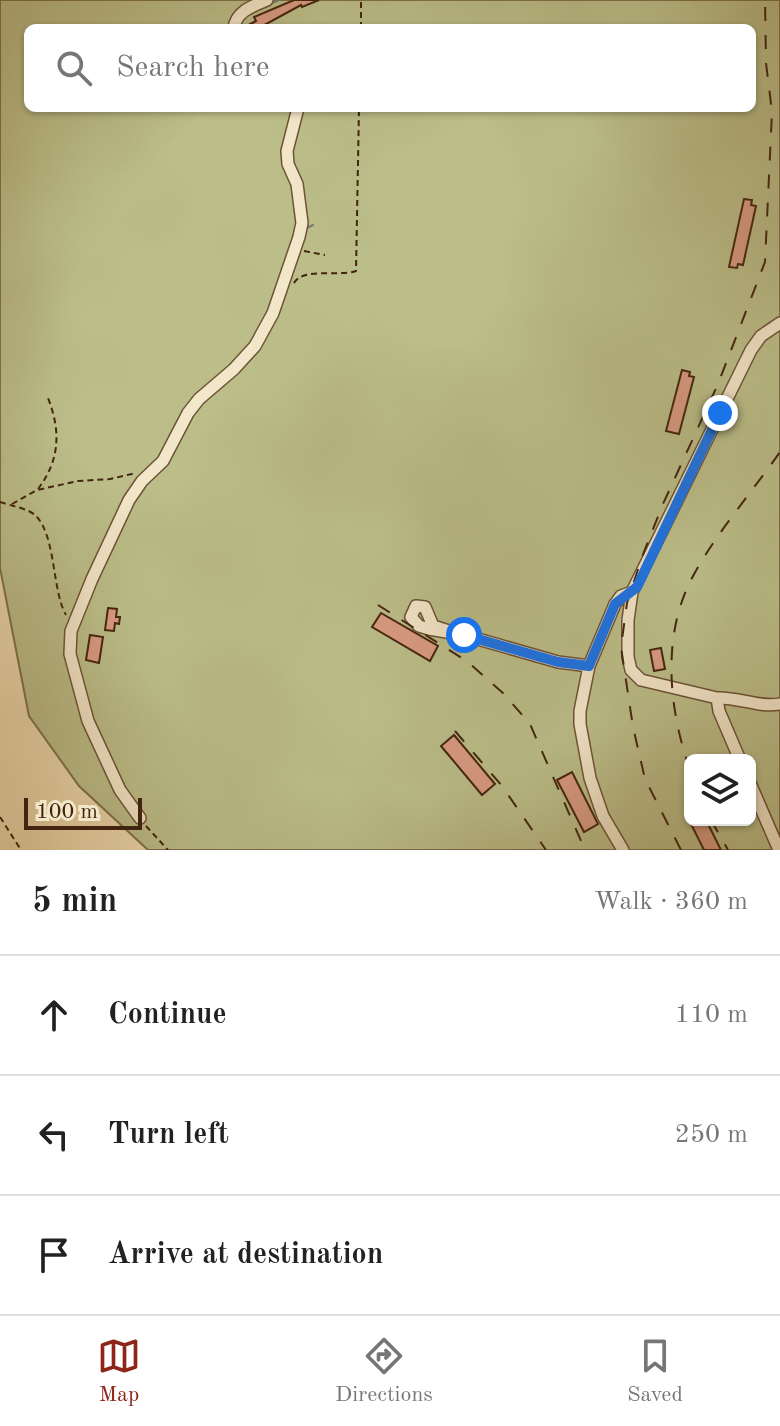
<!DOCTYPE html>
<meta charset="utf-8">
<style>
:root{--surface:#fff;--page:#f2f2f2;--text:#222;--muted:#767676;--line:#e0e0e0;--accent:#8f2418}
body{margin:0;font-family:"Old Standard TT",serif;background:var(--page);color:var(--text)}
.controls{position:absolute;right:24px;bottom:24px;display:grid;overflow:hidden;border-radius:12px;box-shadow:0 2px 6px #0004}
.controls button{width:72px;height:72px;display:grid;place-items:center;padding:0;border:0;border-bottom:2px solid var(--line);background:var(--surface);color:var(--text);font:40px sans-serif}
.scale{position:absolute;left:24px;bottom:20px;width:118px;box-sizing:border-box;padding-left:8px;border:4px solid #43240e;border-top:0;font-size:22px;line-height:28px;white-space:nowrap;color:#43240e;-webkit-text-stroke:6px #f3e7ca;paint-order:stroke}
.stop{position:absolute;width:24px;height:24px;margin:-18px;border:6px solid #1a73e8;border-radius:50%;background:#fff}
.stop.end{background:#1a73e8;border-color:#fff;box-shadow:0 2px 8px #0008}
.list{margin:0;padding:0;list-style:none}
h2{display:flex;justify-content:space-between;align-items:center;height:104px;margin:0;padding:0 32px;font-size:34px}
h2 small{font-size:26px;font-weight:400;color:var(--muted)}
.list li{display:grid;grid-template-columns:52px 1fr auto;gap:24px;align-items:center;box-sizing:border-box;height:120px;padding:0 32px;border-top:2px solid var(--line)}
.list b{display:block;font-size:30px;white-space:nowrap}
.list em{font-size:26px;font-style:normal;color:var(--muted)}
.icon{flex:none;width:44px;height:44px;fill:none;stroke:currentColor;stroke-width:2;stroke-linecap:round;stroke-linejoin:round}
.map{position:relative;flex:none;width:780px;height:850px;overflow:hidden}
.search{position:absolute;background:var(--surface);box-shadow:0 2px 6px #0004;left:24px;right:24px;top:24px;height:88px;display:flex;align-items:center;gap:20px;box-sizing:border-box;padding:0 28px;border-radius:12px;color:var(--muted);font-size:30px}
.sheet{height:464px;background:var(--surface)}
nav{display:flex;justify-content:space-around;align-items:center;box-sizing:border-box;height:112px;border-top:2px solid var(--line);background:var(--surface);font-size:22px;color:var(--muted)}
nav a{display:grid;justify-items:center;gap:4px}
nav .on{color:var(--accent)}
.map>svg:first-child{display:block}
.green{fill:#bbbe89;stroke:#7f714c;stroke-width:2;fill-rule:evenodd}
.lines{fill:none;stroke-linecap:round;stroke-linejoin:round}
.stream{stroke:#777e6f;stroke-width:2}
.building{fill:#d99b83;stroke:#43240e;stroke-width:2}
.minor-casing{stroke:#6e5236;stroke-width:14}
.path{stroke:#43240e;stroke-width:2;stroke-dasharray:6 4;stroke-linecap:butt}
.minor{stroke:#f3e7ca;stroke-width:11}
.rail{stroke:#43240e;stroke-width:2;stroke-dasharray:14 14;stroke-linecap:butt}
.route{stroke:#1a73e8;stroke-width:10}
</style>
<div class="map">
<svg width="780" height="850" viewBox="0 0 780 850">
<rect width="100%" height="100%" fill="#eddaae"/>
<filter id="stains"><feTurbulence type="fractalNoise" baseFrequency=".0025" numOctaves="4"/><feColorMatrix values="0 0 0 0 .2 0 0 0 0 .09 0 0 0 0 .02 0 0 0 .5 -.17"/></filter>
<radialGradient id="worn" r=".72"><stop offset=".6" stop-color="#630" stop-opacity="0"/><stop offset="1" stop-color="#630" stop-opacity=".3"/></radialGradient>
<path class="green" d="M 0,0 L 780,0 L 780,850 L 148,850 L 79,786 L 29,716 L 0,568 ZM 28,28 L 752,28 L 752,108 L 28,108 ZM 690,760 L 750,760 L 750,820 L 690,820 Z"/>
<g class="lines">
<path class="stream" d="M 269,4 L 279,0
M 307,228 L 313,225"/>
</g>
<path class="building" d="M 294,0 L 319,0 L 302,7 L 301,5 L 259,28 L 243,28 L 256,21 L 254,17 Z
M 744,199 L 752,200 L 751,205 L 756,206 L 743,265 L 738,264 L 737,268 L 729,267 Z
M 682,370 L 690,372 L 689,376 L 694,377 L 679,434 L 666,431 Z
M 108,608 L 117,609 L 116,617 L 120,617 L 119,624 L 115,623 L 114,631 L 105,630 Z
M 381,613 L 438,646 L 430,661 L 372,627 Z
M 90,635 L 103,637 L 99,663 L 86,660 Z
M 661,648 L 665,669 L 654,671 L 650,650 Z
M 454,735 L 495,784 L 482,795 L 441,746 Z
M 572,772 L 598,824 L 584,832 L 557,780 Z
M 689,820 L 706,820 L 721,850 L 704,850 Z"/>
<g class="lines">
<g class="minor-casing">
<path id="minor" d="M 234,28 C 236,11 253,6 267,0
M 780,323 L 761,336 L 751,350 L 632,592 L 628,620 L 628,657 L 631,670 L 641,680 L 717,698 C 738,697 760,708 780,704
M 452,632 L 433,626 L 425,607 L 416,606 L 411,617 L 419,626 L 429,629 L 464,635 L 558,662 L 589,666 L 615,604 L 621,596 L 632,592
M 589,666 L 580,711 L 580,724 L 590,778 L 603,816 L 623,850
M 717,698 L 719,711 L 740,760
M 750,783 L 779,850
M 140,818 L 120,790 L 88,721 L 70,654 L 71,631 L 92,579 L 129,500 L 142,481 L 163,461 L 188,413 L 199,399 L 234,369 L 255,346 L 273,313 L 299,237 L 302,223 L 297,184 L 288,164 L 287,151 L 298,108"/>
</g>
<path class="path" d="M 361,28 L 361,0
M 304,251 L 325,255
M 294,283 C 303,267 338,277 356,271 L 359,108
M 38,489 C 60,460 61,431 48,398
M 0,502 C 11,506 28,508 36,516 C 56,536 52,591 66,615
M 12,504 L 37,490 L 78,481 L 110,479 L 136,473
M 0,817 L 21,850
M 146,826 L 168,850"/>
<use href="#minor" class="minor"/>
<path class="rail" d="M 378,605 L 468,662 L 504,694 L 530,724 L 585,850
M 455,731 L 502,786 L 546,850
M 690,770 C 669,710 661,637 692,578 C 714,536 752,492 780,452
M 711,820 L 728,850
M 681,850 L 645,779 L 633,727 L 621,647 L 627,603 L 642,557 L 663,504 L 718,384 L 765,262 L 772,112 L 766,63 L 765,0"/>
</g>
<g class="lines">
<path class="route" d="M 464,635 L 558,662 L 589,666 L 615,604 L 637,587 L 720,413"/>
</g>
<rect width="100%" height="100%" filter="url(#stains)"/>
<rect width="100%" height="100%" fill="url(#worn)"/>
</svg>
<div class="controls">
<button><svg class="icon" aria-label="layers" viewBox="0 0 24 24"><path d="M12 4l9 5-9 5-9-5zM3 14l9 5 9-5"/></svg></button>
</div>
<div class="scale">100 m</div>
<div class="stop" style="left:464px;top:635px"></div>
<div class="stop end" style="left:720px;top:413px"></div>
<div class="search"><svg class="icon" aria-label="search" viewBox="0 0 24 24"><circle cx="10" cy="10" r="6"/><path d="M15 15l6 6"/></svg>Search here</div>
</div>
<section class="sheet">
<h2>5 min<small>Walk · 360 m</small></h2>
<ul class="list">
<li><svg class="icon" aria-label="ahead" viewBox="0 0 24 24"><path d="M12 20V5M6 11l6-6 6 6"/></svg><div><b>Continue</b></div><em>110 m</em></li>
<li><svg class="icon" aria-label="left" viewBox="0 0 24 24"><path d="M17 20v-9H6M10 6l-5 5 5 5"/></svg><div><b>Turn left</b></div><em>250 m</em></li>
<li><svg class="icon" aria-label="arrive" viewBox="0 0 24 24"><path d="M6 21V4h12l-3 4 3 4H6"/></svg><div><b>Arrive at destination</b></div></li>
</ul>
</section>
<nav>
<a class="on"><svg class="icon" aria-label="map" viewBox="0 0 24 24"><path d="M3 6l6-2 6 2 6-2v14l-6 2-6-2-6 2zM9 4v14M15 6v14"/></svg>Map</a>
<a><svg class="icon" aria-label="directions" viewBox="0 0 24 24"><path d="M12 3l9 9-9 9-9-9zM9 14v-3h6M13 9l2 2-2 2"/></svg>Directions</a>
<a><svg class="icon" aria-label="saved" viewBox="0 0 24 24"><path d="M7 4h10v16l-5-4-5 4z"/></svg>Saved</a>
</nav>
